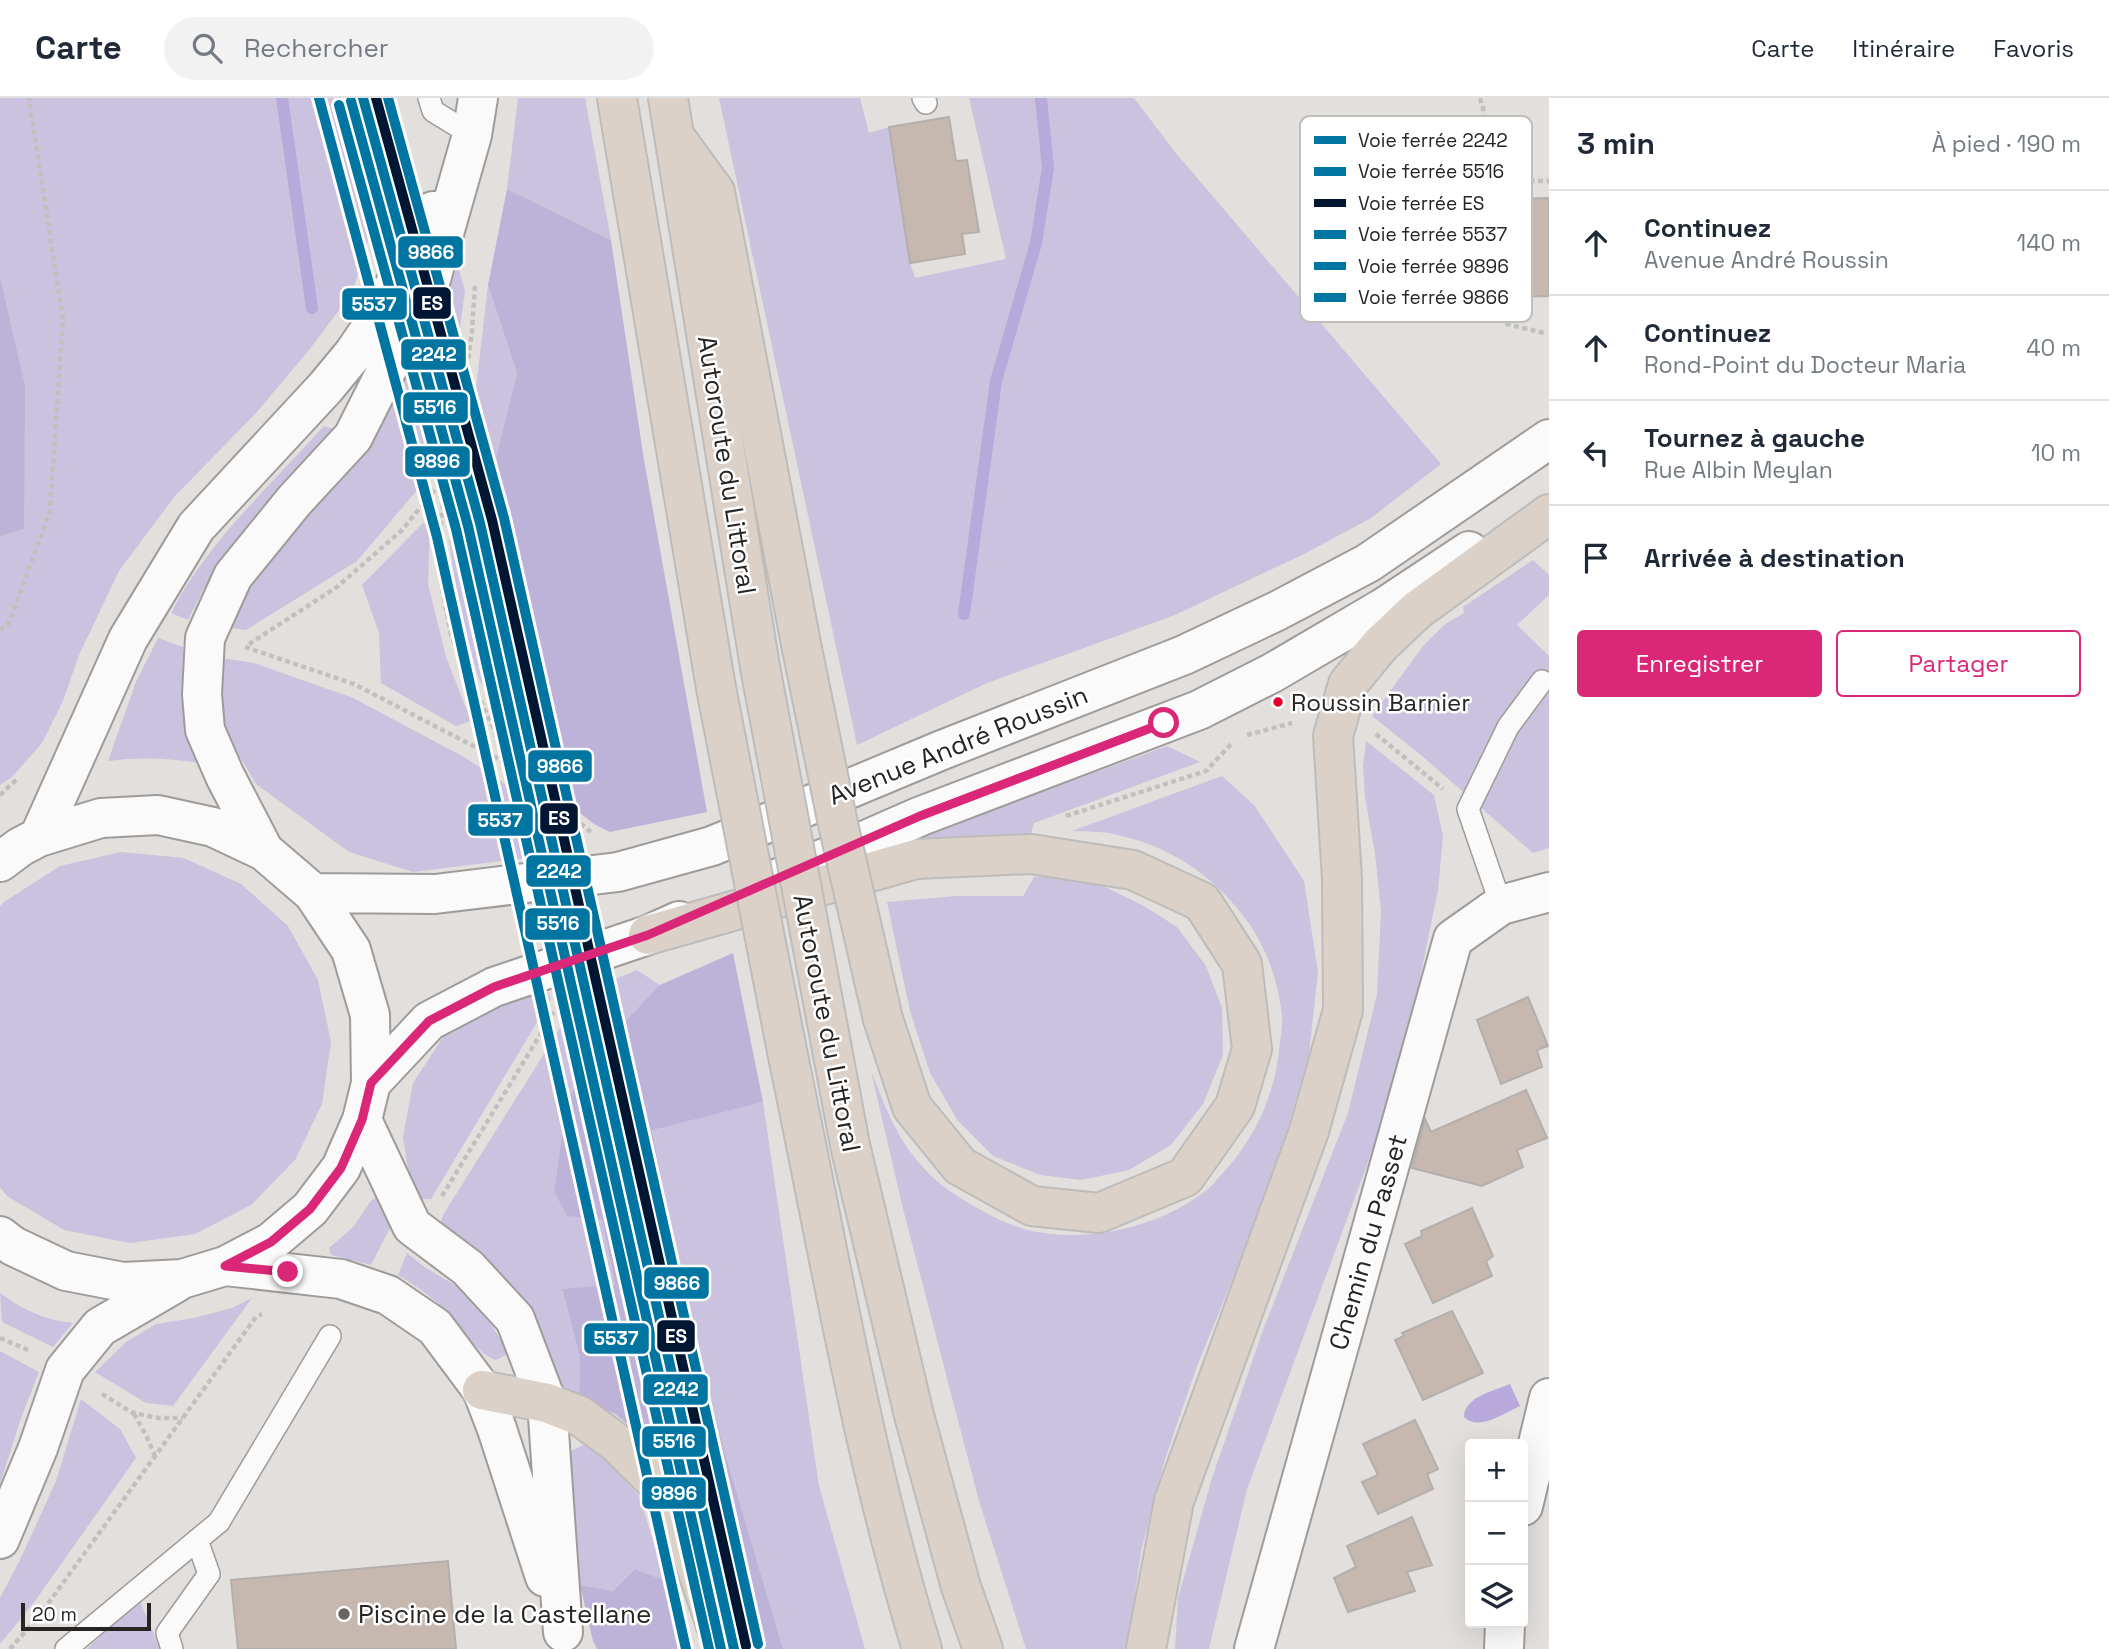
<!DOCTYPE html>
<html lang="fr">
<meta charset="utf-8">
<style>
:root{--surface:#fff;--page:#f2f2f3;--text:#1f2937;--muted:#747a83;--line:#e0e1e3;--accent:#db2777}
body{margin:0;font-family:"Space Grotesk",sans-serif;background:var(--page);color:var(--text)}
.controls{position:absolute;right:21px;bottom:21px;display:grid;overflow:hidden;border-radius:7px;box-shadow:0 7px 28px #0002}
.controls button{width:63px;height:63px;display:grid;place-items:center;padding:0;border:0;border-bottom:2px solid var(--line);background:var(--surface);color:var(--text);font:35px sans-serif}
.scale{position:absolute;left:21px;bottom:18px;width:130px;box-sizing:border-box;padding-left:7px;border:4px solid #272523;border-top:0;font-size:19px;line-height:24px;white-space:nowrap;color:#272523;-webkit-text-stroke:5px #fff;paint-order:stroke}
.stop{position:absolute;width:21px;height:21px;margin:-16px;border:5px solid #db2777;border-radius:50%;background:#fff}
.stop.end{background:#db2777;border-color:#fff;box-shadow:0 2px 7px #0008}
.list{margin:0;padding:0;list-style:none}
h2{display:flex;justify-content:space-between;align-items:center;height:91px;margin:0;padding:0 28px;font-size:30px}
h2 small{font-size:23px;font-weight:400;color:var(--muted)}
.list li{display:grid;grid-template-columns:46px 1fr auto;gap:21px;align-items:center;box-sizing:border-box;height:105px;padding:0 28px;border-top:2px solid var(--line)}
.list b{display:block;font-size:26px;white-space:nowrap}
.list p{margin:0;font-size:23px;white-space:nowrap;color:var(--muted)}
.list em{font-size:23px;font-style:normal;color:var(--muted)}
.actions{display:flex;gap:14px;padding:21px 28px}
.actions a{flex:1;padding:16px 0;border:2px solid var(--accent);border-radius:7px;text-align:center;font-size:24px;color:var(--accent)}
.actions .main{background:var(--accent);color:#fff}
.icon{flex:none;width:38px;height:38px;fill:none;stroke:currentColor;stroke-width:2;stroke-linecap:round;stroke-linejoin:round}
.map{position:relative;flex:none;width:1549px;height:1551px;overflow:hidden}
header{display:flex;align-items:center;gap:42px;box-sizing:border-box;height:98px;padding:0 35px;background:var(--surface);border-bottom:2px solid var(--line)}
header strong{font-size:33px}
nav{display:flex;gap:38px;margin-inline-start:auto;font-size:24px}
.search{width:490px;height:63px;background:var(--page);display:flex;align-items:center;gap:18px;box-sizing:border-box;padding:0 24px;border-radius:38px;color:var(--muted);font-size:26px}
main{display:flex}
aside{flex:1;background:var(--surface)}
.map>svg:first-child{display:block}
.green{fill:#cac2de}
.forest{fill:#bdb2d8}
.water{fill:#b7aadb}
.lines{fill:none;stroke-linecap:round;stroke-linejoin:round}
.stream{stroke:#b7aadb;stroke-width:12}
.building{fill:#c6b8ae;stroke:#b2afad;stroke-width:2}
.service-casing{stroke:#9e9c9a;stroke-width:24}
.minor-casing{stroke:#9e9c9a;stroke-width:42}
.secondary-casing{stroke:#9e9c9a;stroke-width:42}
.motorway-casing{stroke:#bdbcbb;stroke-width:42}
.path{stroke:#c1c0be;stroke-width:4.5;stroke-dasharray:5 3.5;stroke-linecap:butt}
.service{stroke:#fbfafa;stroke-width:21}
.minor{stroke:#fbfafa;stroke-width:38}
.secondary{stroke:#fbfafa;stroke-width:38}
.motorway{stroke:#dcd1c8;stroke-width:38}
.motorway-bridge-casing{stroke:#bdbcbb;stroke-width:42;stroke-linecap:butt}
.motorway-bridge{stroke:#dcd1c8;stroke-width:38}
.rail-1-casing{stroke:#fff;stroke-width:16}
.rail-2-casing{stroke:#fff;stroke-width:16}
.rail-3-casing{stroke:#fff;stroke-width:16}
.rail-4-casing{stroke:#fff;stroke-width:16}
.rail-5-casing{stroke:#fff;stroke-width:16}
.rail-6-casing{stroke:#fff;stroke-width:16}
.rail-1{stroke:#0075a1;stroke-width:10}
.rail-2{stroke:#0075a1;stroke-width:10}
.rail-3{stroke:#011633;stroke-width:10}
.rail-4{stroke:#0075a1;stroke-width:10}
.rail-5{stroke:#0075a1;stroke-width:10}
.rail-6{stroke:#0075a1;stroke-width:10}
.route{stroke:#db2777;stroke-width:9}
.bus-dot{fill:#e4002b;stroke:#fff;stroke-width:2.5}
.poi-dot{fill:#686664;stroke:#fff;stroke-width:2.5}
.labels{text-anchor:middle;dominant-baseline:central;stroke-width:5;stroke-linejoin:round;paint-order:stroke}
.bus-label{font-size:24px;fill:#272523;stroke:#fff;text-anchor:start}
.street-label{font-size:26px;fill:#272523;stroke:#fff}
.poi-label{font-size:26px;fill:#272523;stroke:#fff;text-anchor:start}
.key{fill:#fff;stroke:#bebebd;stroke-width:2}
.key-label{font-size:19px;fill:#272523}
.line-badge{stroke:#fff;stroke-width:2.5}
.badge-label{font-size:19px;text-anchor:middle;font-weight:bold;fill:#fff}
</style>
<header>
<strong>Carte</strong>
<div class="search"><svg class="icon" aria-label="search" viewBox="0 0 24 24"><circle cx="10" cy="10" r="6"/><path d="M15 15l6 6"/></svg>Rechercher</div>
<nav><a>Carte</a><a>Itinéraire</a><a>Favoris</a></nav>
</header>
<main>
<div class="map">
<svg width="1549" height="1551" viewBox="0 0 1549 1551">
<rect width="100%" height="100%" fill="#e2dfdd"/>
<path class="green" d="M 0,0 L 351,0 L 373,116 L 366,151 L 352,195 L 309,252 L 256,315 L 175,398 L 119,473 L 79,557 L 63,603 L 42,645 L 12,679 L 0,687 Z
M 518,0 L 585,0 L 611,142 L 507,91 Z
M 719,0 L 860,0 L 869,35 L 889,29 L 910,165 L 915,180 L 1006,161 L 969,0 L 1134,0 L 1175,54 L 1441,366 L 1371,420 L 1306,455 L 1175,517 L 987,585 L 857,647 Z
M 458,169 L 465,193 L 445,340 L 429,378 L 357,463 L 246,532 L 225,529 L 241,492 L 367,349 Z
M 488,187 L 517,275 L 496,360 L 575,711 L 515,647 L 478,579 L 458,506 L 449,442 L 475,300 Z
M 324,328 L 334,331 L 288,389 L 222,462 L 202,494 L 188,522 L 171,515 C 208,443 271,387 324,328 Z
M 423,425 L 430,428 L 428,486 L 446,559 L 471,623 L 456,628 L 381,585 L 379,535 L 362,487 Z
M 1533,462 L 1549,477 L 1549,497 L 1517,527 L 1549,558 L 1549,750 L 1533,755 L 1421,657 L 1372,618 L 1423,548 L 1444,527 L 1464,515 L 1463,509 Z
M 158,540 L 183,549 L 182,605 L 188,639 L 199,665 C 168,660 139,659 108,663 L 136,584 Z
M 215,559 L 254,565 L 353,600 L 464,659 L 530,702 L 582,753 L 413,774 L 349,754 L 256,686 L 220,625 Z
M 1366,643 L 1434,697 L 1443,738 L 1438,792 L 1419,885 L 1377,1040 L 1247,1391 L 1209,1551 L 1175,1551 L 1178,1500 L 1212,1380 L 1263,1232 L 1348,1015 L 1377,896 L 1381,813 L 1375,756 L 1365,699 L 1363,668 Z
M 1167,648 L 1200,664 L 1034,725 L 1030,738 L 919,746 L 922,738 Z
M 1222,678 L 1254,707 L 1304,783 L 1318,874 L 1309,956 L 1274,1079 L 1196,1271 L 1165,1361 L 1141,1453 L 1127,1551 L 1026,1551 L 979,1403 L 902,1107 L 871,973 C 885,1008 895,1037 920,1066 C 935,1084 954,1097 974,1108 C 991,1118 1012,1129 1032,1133 C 1091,1145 1159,1129 1207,1092 C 1212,1088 1217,1081 1222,1076 C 1256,1039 1276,995 1280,944 C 1281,935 1283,926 1282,917 C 1278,882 1266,848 1245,820 C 1211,775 1169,748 1114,736 C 1101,733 1086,734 1072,733 Z
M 121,754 L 184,760 L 241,786 L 288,828 L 318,882 L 331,944 L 322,1006 L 295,1062 L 251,1107 L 195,1136 L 130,1145 L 64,1132 L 7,1098 L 0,1089 L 0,808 L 4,804 L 60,768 Z
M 1034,779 L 1057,779 L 1103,788 L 1144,808 L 1177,829 L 1206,868 L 1222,910 L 1223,957 L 1203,1006 L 1171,1047 L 1129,1072 L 1081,1082 L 1040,1077 L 993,1058 L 958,1023 L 930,975 L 910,913 L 887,804 L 956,798 L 1023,798 Z
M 637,872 L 660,887 L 607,942 L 567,1002 L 554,1093 L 602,1121 L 615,1188 L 562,1192 L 580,1259 L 579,1299 L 559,1296 L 440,1128 L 443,1117 L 582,895 Z
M 548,894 L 551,901 L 431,1101 L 420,1101 L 411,1090 L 403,1039 L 413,985 L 445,936 L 503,904 Z
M 763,1004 L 819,1388 L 865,1551 L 783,1551 L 723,1348 L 693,1228 L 652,1031 Z
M 379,1097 L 390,1130 L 371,1167 L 331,1157 L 329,1150 L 353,1129 L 371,1103 Z
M 407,1155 L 426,1170 L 465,1193 L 479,1208 L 507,1251 L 506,1257 L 496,1262 C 475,1255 462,1228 446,1213 C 431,1198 416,1188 398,1177 Z
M 0,1195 C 23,1212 45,1222 73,1225 L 53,1249 L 2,1224 Z
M 252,1200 L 173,1308 L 146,1305 L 95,1274 L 126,1244 L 156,1226 L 194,1220 L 232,1210 Z
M 0,1253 L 39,1274 L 21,1320 L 0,1386 Z
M 81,1301 L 120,1331 L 136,1360 L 35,1503 L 0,1546 L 0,1500 L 20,1462 L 56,1383 Z
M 584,1347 L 607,1362 L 639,1398 L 666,1483 L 635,1471 L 613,1493 L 580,1487 L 568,1354 Z
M 139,1501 L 160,1551 L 87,1551 Z"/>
<path class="forest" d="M 507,91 L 611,142 L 644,362 L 707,714 L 610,734 L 594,726 L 575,711 L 496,360 L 517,275 L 488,187 Z
M 0,180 L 25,288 L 24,431 L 0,438 Z
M 733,855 L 763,1004 L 652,1032 L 693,1228 L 723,1348 L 783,1551 L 749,1551 L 732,1498 L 696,1402 L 658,1350 L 615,1316 L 579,1299 L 580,1259 L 562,1191 L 615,1187 L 602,1121 L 567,1118 L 554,1093 L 567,1002 L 607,942 L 660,887 Z
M 635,1471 L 666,1483 L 691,1551 L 597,1551 L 593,1543 L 580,1487 L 613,1493 Z"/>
<path class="water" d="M 1510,1286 L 1520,1308 C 1504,1315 1478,1334 1464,1319 C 1464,1299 1494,1293 1510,1286 Z"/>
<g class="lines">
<path class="stream" d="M 282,0 L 312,210
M 964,516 L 996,283 L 1036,145 L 1048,70 L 1041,0"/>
</g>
<path class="building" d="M 949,19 L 956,63 L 967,62 L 979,134 L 962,136 L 965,156 L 910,165 L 889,29 Z
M 1549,100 L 1549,198 L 1515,199 L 1508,113 L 1520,101 Z
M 1528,899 L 1548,948 L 1537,952 L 1542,969 L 1501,986 L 1477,922 Z
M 1526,992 L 1547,1040 L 1517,1052 L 1523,1069 L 1482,1088 L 1412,1070 L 1425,1021 L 1431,1034 Z
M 1472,1110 L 1493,1158 L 1486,1163 L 1492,1178 L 1433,1205 L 1405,1146 L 1422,1138 L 1421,1133 Z
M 1452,1213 L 1483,1275 L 1423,1302 L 1395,1242 L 1404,1238 L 1402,1235 Z
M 1415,1322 L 1438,1371 L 1427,1376 L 1433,1391 L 1378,1416 L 1362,1384 L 1378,1377 L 1363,1346 Z
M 1412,1419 L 1432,1467 L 1407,1474 L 1415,1493 L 1348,1514 L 1334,1480 L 1356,1469 L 1347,1448 Z
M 448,1463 L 456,1551 L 238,1551 L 231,1482 Z"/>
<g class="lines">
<g class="service-casing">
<path id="service" d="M 429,0 L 433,13 L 472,37
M 923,0 L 926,5
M 1501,807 L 1468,711 L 1508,629 L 1542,583
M 66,1551 L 219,1424 L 330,1238
M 172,1551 L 167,1535 L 209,1476 L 197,1442"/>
</g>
<g class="minor-casing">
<path id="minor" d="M 362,1022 L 412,1128 L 468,1170 L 515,1221 L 547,1305 L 563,1534
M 482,1292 L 497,1331 L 545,1479
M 1523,1408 L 1549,1300
M 1254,1551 L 1453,841 L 1501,807 L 1549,794
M 1504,1551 L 1505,1525"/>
</g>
<g class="secondary-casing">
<path id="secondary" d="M 39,739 L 128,541 L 196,429 L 325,290 L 354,255 L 377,221 L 433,113
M 264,753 L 225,678 L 205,632 L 202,596 L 205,540 L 233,478 L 294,403 L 353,339 L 429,188 L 472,37 L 478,0
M 0,764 L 20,749 L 39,739 L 101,720 L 158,717 L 213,729 L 264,753 L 313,795 L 351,852 L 370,917 L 371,985 L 362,1022 L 341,1070 L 310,1111 L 271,1144 L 225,1168 L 182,1181 L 123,1184 L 66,1173 L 13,1148 L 0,1138
M 770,784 L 921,718 L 1199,612 L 1272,575 L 1383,510 L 1469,453
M 313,795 L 435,796 L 618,774 L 712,748 L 942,652 L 1184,557 L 1277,513 L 1368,465 L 1549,341
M 371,985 L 429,923 L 494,889 L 648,837 L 679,823
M 225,1168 L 341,1181 L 388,1197 L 435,1229 L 482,1292
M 0,1441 L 38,1350 L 65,1272 L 100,1229 L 177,1184"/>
</g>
<g class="motorway-casing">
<path id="motorway" d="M 617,0 L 716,590
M 668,0 L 760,569
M 677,42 L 715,94 L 802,551
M 648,837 L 916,761 L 1031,756 L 1133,772 L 1202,804 L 1242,866 L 1252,951 L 1235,1008 L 1185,1079 L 1099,1115 L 1032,1108 L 960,1068 L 912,1009 L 883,921
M 832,951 L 850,1047 L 914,1317 L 961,1489 L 983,1551
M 789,963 C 830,1159 863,1359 922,1551
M 482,1292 L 547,1305 L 580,1318 L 618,1346 L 659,1387 L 693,1459 L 724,1551
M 1146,1551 L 1174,1403 L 1309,1033 L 1343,912 L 1342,781 L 1333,638 L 1348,586 L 1380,547 L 1417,512 L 1549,416"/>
</g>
<path class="path" d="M 1480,0 L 1483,10 L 1493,204 L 1507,226 L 1544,235
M 1487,82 L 1549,83
M 475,188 L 472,233 L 461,318 L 446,378 L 441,426 L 440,480 L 451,537 L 510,667
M 0,532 L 9,525 L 50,413 L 63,221 L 29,0
M 249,546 L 337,489 L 402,432 L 446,378
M 245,549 L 354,586 L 510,667 L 592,735
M 1376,636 L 1443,691
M 1247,637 L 1292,625
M 0,697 L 17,681
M 1066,718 L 1206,673 L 1233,644
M 442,1098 L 554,914
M 0,1240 L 28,1252
M 102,1296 L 133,1315 L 159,1320 L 183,1320
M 134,1316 L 146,1337 L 155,1358
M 10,1551 L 39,1518 L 256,1219 L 262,1216"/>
<use href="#service" class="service"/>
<use href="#minor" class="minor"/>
<use href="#secondary" class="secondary"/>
<use href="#motorway" class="motorway"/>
<g class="motorway-bridge-casing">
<path id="motorway-bridge" d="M 802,551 L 838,726 L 883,921
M 760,569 L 832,951
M 716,590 L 789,963"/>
</g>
<use href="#motorway-bridge" class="motorway-bridge"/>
<g class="rail-1-casing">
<path id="rail-1" d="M 363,0 L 480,425 L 734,1551"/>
</g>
<g class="rail-2-casing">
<path id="rail-2" d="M 351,3 L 468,428 L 721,1551"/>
</g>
<g class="rail-3-casing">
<path id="rail-3" d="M 376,0 L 492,422 L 746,1548"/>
</g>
<g class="rail-4-casing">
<path id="rail-4" d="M 319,0 L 437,439 L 686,1551"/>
</g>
<g class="rail-5-casing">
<path id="rail-5" d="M 339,7 L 456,431 L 709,1551"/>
</g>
<g class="rail-6-casing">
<path id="rail-6" d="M 388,0 L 504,420 L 758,1546"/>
</g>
<use href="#rail-1" class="rail-1"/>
<use href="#rail-2" class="rail-2"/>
<use href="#rail-3" class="rail-3"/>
<use href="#rail-4" class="rail-4"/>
<use href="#rail-5" class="rail-5"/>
<use href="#rail-6" class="rail-6"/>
</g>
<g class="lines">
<path class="route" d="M 288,1174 L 225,1168 L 271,1144 L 310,1111 L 341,1070 L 362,1022 L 371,985 L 429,923 L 494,889 L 648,837 L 920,718 L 1164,625"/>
</g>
<circle class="bus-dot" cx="1278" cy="604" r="6"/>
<circle class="poi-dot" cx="344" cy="1516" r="7"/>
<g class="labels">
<g class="bus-label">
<text x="1291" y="604">Roussin Barnier</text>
</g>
<g class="street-label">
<text transform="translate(727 367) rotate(81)">Autoroute du Littoral</text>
<text transform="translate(958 647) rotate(-22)">Avenue André Roussin</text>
<text transform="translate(827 925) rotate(79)">Autoroute du Littoral</text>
<text transform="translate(1368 1144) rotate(-74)">Chemin du Passet</text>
</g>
<g class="poi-label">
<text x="358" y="1516">Piscine de la Castellane</text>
</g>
</g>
<rect x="1300" y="18" width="232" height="206" rx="10" class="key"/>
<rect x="1314" y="38" width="32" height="8" fill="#0075a1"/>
<rect x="1314" y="69" width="32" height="9" fill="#0075a1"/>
<rect x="1314" y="101" width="32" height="8" fill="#011633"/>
<rect x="1314" y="132" width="32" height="9" fill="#0075a1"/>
<rect x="1314" y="164" width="32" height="8" fill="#0075a1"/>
<rect x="1314" y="195" width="32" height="9" fill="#0075a1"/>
<g class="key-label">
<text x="1358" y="49">Voie ferrée 2242</text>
<text x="1358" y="80">Voie ferrée 5516</text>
<text x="1358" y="112">Voie ferrée ES</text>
<text x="1358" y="143">Voie ferrée 5537</text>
<text x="1358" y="175">Voie ferrée 9896</text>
<text x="1358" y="206">Voie ferrée 9866</text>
</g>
<g class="line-badge">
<rect x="397" y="137" width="67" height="34" rx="7" fill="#0075a1"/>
<rect x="412" y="188" width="40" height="34" rx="7" fill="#011633"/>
<rect x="341" y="189" width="67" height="34" rx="7" fill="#0075a1"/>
<rect x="400" y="240" width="67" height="33" rx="7" fill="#0075a1"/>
<rect x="402" y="293" width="67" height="33" rx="7" fill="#0075a1"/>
<rect x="404" y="347" width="67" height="33" rx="7" fill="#0075a1"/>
<rect x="527" y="651" width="66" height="34" rx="7" fill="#0075a1"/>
<rect x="539" y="704" width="40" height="33" rx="7" fill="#011633"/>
<rect x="467" y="705" width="67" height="34" rx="7" fill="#0075a1"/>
<rect x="525" y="756" width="67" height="34" rx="7" fill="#0075a1"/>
<rect x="524" y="809" width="67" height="34" rx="7" fill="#0075a1"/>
<rect x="643" y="1168" width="67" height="34" rx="7" fill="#0075a1"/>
<rect x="656" y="1221" width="40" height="34" rx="7" fill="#011633"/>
<rect x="583" y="1224" width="67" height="33" rx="7" fill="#0075a1"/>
<rect x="642" y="1275" width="67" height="33" rx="7" fill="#0075a1"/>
<rect x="641" y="1327" width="66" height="33" rx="7" fill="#0075a1"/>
<rect x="641" y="1378" width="66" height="34" rx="7" fill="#0075a1"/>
</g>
<g class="badge-label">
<text x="431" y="161">9866</text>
<text x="432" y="212">ES</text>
<text x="374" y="213">5537</text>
<text x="434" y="263">2242</text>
<text x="435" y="316">5516</text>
<text x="437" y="370">9896</text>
<text x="560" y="675">9866</text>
<text x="559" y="727">ES</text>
<text x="500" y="729">5537</text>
<text x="559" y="780">2242</text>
<text x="558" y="832">5516</text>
<text x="677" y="1192">9866</text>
<text x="676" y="1245">ES</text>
<text x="616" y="1247">5537</text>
<text x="676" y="1298">2242</text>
<text x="674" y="1350">5516</text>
<text x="674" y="1402">9896</text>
</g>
</svg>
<div class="controls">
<button>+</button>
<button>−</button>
<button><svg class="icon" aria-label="layers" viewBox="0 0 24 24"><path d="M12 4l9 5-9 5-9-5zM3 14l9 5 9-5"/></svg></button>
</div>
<div class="scale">20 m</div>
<div class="stop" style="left:1164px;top:625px"></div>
<div class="stop end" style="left:288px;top:1174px"></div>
</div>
<aside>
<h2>3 min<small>À pied · 190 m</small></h2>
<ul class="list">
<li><svg class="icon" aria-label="ahead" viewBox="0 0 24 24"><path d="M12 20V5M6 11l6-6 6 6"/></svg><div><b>Continuez</b><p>Avenue André Roussin</p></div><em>140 m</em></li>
<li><svg class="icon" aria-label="ahead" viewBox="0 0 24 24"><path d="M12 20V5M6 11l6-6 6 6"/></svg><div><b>Continuez</b><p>Rond-Point du Docteur Maria</p></div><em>40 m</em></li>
<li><svg class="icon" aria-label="left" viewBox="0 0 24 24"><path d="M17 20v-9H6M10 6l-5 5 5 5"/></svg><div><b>Tournez à gauche</b><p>Rue Albin Meylan</p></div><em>10 m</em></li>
<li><svg class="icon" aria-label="arrive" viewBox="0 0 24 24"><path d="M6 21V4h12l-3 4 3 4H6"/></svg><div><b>Arrivée à destination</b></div></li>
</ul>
<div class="actions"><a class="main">Enregistrer</a><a>Partager</a></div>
</aside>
</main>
